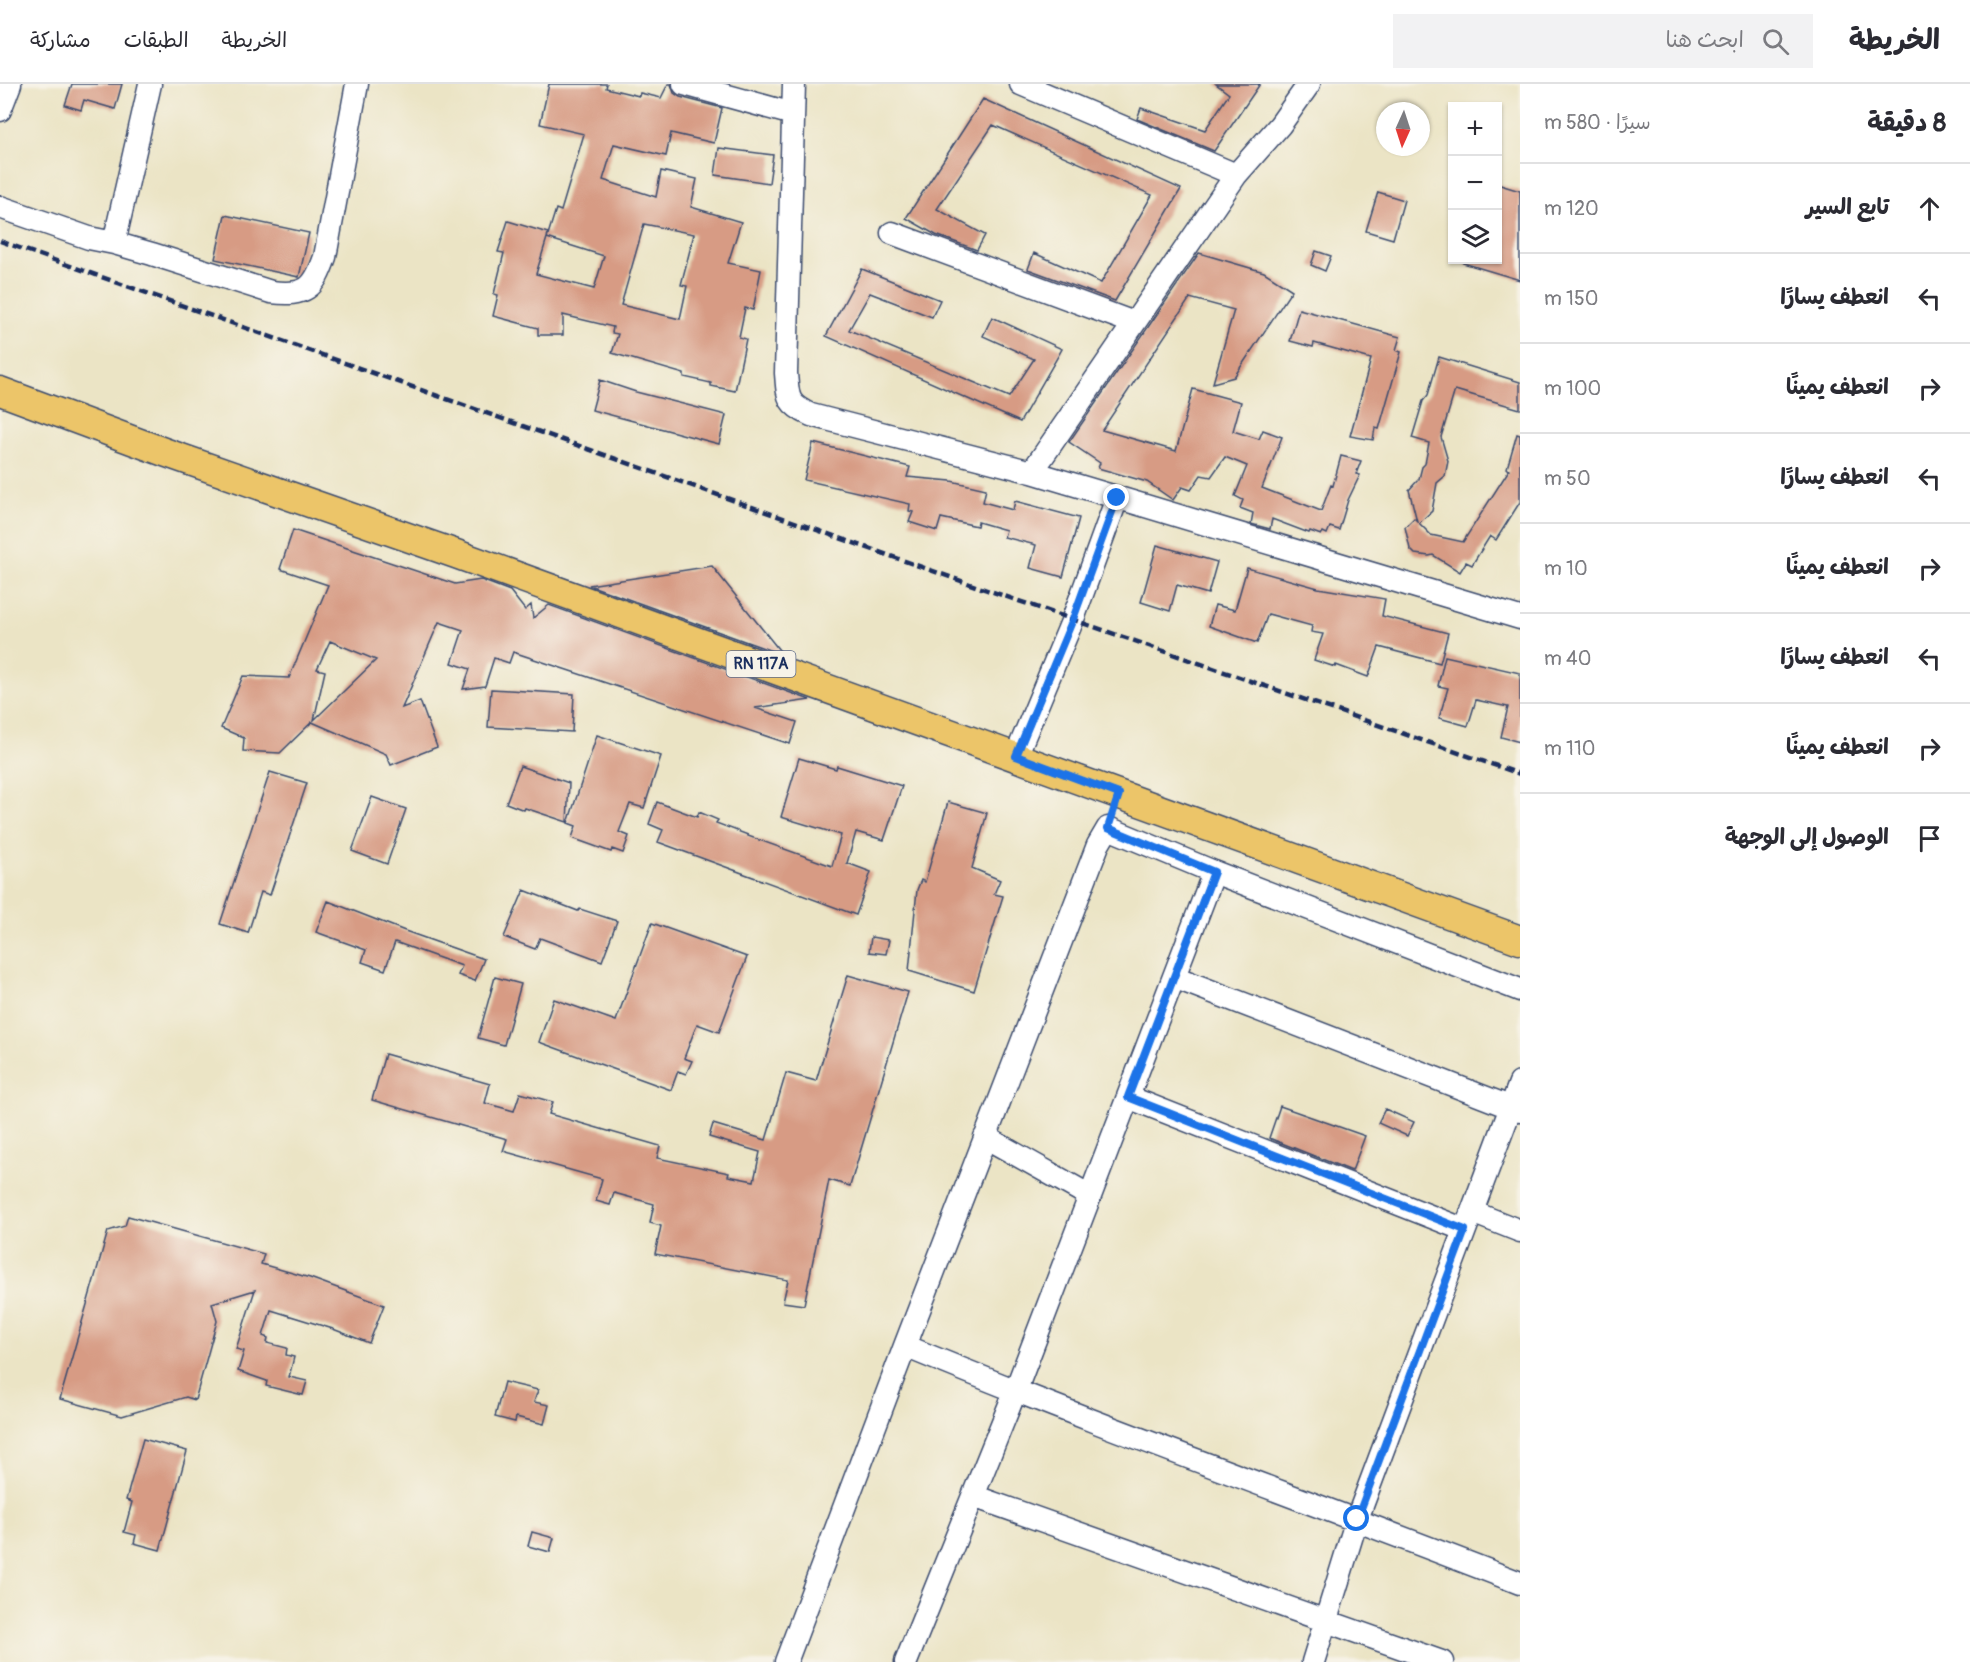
<!DOCTYPE html>
<html lang="ar">
<meta charset="utf-8">
<style>
:root{--surface:#fff;--page:#f2f2f3;--text:#2b2b33;--muted:#7c7c81;--line:#e1e1e2}
body{margin:0;font-family:Pangolin,"Playpen Sans Arabic",sans-serif;background:var(--page);color:var(--text);direction:rtl}
.controls{position:absolute;right:18px;top:18px;display:grid;overflow:hidden;border-radius:0px;box-shadow:0 2px 4px #0004}
.controls button{width:54px;height:54px;display:grid;place-items:center;padding:0;border:0;border-bottom:2px solid var(--line);background:var(--surface);color:var(--text);font:30px sans-serif}
.compass{position:absolute;left:1376px;top:18px;width:54px;height:54px;border-radius:50%;background:var(--surface);box-shadow:0 2px 4px #0004;rotate:183deg}
.stop{position:absolute;width:18px;height:18px;margin:-14px;border:4px solid #1a73e8;border-radius:50%;background:#fff}
.stop.end{background:#1a73e8;border-color:#fff;box-shadow:0 2px 6px #0008}
.list{margin:0;padding:0;list-style:none}
h2{display:flex;justify-content:space-between;align-items:center;height:78px;margin:0;padding:0 24px;font-size:26px}
h2 small{font-size:20px;font-weight:400;color:var(--muted)}
.list li{display:grid;grid-template-columns:39px 1fr auto;gap:18px;align-items:center;box-sizing:border-box;height:90px;padding:0 24px;border-top:2px solid var(--line)}
.list b{display:block;font-size:22px;white-space:nowrap}
.list em{font-size:20px;font-style:normal;color:var(--muted)}
.icon{flex:none;width:33px;height:33px;fill:none;stroke:currentColor;stroke-width:2;stroke-linecap:round;stroke-linejoin:round}
.map{position:relative;flex:none;width:1520px;height:1578px;overflow:hidden;direction:ltr}
header{display:flex;align-items:center;gap:36px;box-sizing:border-box;height:84px;padding:0 30px;background:var(--surface);border-bottom:2px solid var(--line)}
header strong{font-size:28px}
nav{display:flex;gap:33px;margin-inline-start:auto;font-size:21px}
.search{width:420px;height:54px;background:var(--page);display:flex;align-items:center;gap:15px;box-sizing:border-box;padding:0 21px;border-radius:0px;color:var(--muted);font-size:22px}
main{display:flex}
aside{flex:1;background:var(--surface)}
.map>svg:first-child{display:block}
.building{fill:#d79b84;fill-rule:evenodd}
.lines{fill:none;stroke-linecap:round;stroke-linejoin:round}
.minor-casing{stroke:#3a4a6d;stroke-width:25}
.major-casing{stroke:#3a4a6d;stroke-width:31}
.minor{stroke:#fff;stroke-width:22}
.major{stroke:#ecc569;stroke-width:28}
.rail{stroke:#1b2f5e;stroke-width:4.5;stroke-dasharray:9 4.5;stroke-linecap:butt}
.route{stroke:#1a73e8;stroke-width:8}
.labels{text-anchor:middle;dominant-baseline:central;stroke-width:5;stroke-linejoin:round;paint-order:stroke}
.shield{fill:#f7f3e8;stroke:#5d6a87;stroke-width:1.5}
.shield-label{font-size:16px;font-weight:bold;fill:#1b2f5e}
</style>
<header>
<strong>الخريطة</strong>
<div class="search"><svg class="icon" aria-label="search" viewBox="0 0 24 24"><circle cx="10" cy="10" r="6"/><path d="M15 15l6 6"/></svg>ابحث هنا</div>
<nav><a>الخريطة</a><a>الطبقات</a><a>مشاركة</a></nav>
</header>
<main>
<aside>
<h2>8 دقيقة<small>سيرًا · 580 m</small></h2>
<ul class="list">
<li><svg class="icon" aria-label="ahead" viewBox="0 0 24 24"><path d="M12 20V5M6 11l6-6 6 6"/></svg><div><b>تابع السير</b></div><em>120 m</em></li>
<li><svg class="icon" aria-label="left" viewBox="0 0 24 24"><path d="M17 20v-9H6M10 6l-5 5 5 5"/></svg><div><b>انعطف يسارًا</b></div><em>150 m</em></li>
<li><svg class="icon" aria-label="right" viewBox="0 0 24 24"><path d="M7 20v-9h11M14 6l5 5-5 5"/></svg><div><b>انعطف يمينًا</b></div><em>100 m</em></li>
<li><svg class="icon" aria-label="left" viewBox="0 0 24 24"><path d="M17 20v-9H6M10 6l-5 5 5 5"/></svg><div><b>انعطف يسارًا</b></div><em>50 m</em></li>
<li><svg class="icon" aria-label="right" viewBox="0 0 24 24"><path d="M7 20v-9h11M14 6l5 5-5 5"/></svg><div><b>انعطف يمينًا</b></div><em>10 m</em></li>
<li><svg class="icon" aria-label="left" viewBox="0 0 24 24"><path d="M17 20v-9H6M10 6l-5 5 5 5"/></svg><div><b>انعطف يسارًا</b></div><em>40 m</em></li>
<li><svg class="icon" aria-label="right" viewBox="0 0 24 24"><path d="M7 20v-9h11M14 6l5 5-5 5"/></svg><div><b>انعطف يمينًا</b></div><em>110 m</em></li>
<li><svg class="icon" aria-label="arrive" viewBox="0 0 24 24"><path d="M6 21V4h12l-3 4 3 4H6"/></svg><div><b>الوصول إلى الوجهة</b></div></li>
</ul>
</aside>
<div class="map">
<svg width="1520" height="1578" viewBox="0 0 1520 1578">
<rect width="100%" height="100%" fill="#f7f3e8"/>
<filter id="ink" filterUnits="userSpaceOnUse"><feTurbulence type="fractalNoise" baseFrequency=".0167" numOctaves="2"/><feDisplacementMap in="SourceGraphic" scale="12" xChannelSelector="R" yChannelSelector="G"/><feConvolveMatrix kernelMatrix="1 2 1 2 8 2 1 2 1" color-interpolation-filters="sRGB"/></filter>
<filter id="wash" filterUnits="userSpaceOnUse"><feTurbulence type="fractalNoise" baseFrequency=".008" numOctaves="4" result="noise"/><feDisplacementMap in="SourceGraphic" scale="24" xChannelSelector="R" yChannelSelector="G"/><feGaussianBlur stdDeviation="1.35" result="paint"/><feColorMatrix in="noise" values="0 0 0 0 0 0 0 0 0 0 0 0 0 0 0 0 0 1.4 0 .05"/><feComposite in="paint" operator="in"/></filter>
<g filter="url(#wash)">
<rect width="100%" height="100%" fill="#ebe4c5"/>
<g id="blocks">
<path class="building" d="M 72,0 L 122,0 L 115,25 L 84,16 L 81,26 L 65,21 Z
M 549,0 L 607,0 L 606,4 L 639,12 L 640,9 L 661,14 L 668,0 L 671,0 L 674,9 L 680,13 L 722,24 L 714,59 L 671,49 L 666,72 L 614,60 L 603,96 L 656,113 L 661,87 L 697,95 L 691,123 L 741,138 L 728,179 L 761,186 L 753,226 L 745,224 L 739,253 L 746,255 L 735,307 L 711,302 L 711,299 L 684,293 L 684,290 L 612,269 L 618,250 L 612,249 L 613,243 L 563,231 L 563,251 L 538,251 L 538,244 L 493,232 L 498,211 L 494,210 L 504,169 L 498,168 L 508,137 L 548,149 L 547,154 L 556,125 L 561,127 L 584,50 L 540,40 ZM 644,140 L 694,150 L 681,201 L 687,202 L 680,235 L 621,221 ZM 547,154 L 604,172 L 594,205 L 536,190 Z
M 1216,0 L 1260,0 L 1214,67 L 1137,35 L 1141,24 L 1205,46 L 1229,10 Z
M 983,15 L 1181,105 L 1115,217 L 1028,185 L 1034,169 L 1101,199 L 1152,111 L 993,41 L 937,125 L 985,151 L 977,166 L 936,151 L 906,134 Z
M 719,64 L 773,71 L 769,99 L 715,91 Z
M 1497,100 L 1520,107 L 1520,196 L 1463,179 L 1464,176 L 1497,176 Z
M 1378,108 L 1404,116 L 1393,155 L 1366,147 Z
M 225,131 L 309,149 L 299,193 L 215,175 Z
M 1316,167 L 1331,172 L 1325,187 L 1311,181 Z
M 1199,169 L 1264,188 L 1292,206 L 1234,293 L 1213,299 L 1234,226 L 1190,214 L 1102,346 L 1176,367 L 1193,305 L 1241,318 L 1233,347 L 1259,355 L 1263,346 L 1282,353 L 1262,404 L 1321,427 L 1331,401 L 1333,402 L 1341,372 L 1361,377 L 1356,390 L 1360,391 L 1348,416 L 1339,446 L 1330,443 L 1327,450 L 1323,448 L 1321,451 L 1310,447 L 1309,449 L 1272,435 L 1270,445 L 1251,440 L 1253,429 L 1240,424 L 1243,416 L 1235,412 L 1247,382 L 1225,373 L 1211,393 L 1201,391 L 1191,406 L 1182,403 L 1173,416 L 1147,398 L 1098,384 L 1100,379 L 1069,358 Z
M 862,185 L 940,216 L 932,233 L 870,209 L 849,246 L 1009,313 L 1034,275 L 983,252 L 992,233 L 1062,265 L 1020,338 L 826,252 Z
M 1299,225 L 1400,253 L 1396,266 L 1401,268 L 1379,345 L 1375,344 L 1373,356 L 1350,352 L 1371,275 L 1314,259 L 1313,263 L 1290,257 Z
M 1439,273 L 1520,298 L 1520,325 L 1455,306 L 1441,353 L 1448,377 L 1445,392 L 1437,399 L 1432,427 L 1419,439 L 1431,451 L 1463,458 L 1509,386 L 1507,384 L 1517,350 L 1520,351 L 1520,418 L 1496,456 L 1490,452 L 1472,481 L 1466,478 L 1460,488 L 1433,471 L 1429,472 L 1415,470 L 1410,465 L 1405,443 L 1414,434 L 1417,437 L 1409,406 L 1419,395 L 1422,383 L 1425,380 L 1429,359 L 1412,354 L 1423,317 L 1428,311 Z
M 600,296 L 636,308 L 726,331 L 719,360 L 592,326 Z
M 813,359 L 910,383 L 907,393 L 951,397 L 986,405 L 983,418 L 1013,426 L 1015,417 L 1079,434 L 1063,493 L 1030,484 L 1036,461 L 1004,453 L 1006,446 L 978,438 L 977,442 L 941,434 L 937,447 L 909,438 L 913,428 L 909,427 L 910,420 L 804,396 Z
M 293,446 L 455,500 L 481,496 L 510,507 L 525,526 L 531,521 L 533,534 L 549,521 L 810,616 L 755,624 L 797,638 L 790,660 L 513,568 L 509,579 L 494,574 L 485,602 L 463,605 L 470,585 L 452,579 L 463,546 L 439,538 L 402,624 L 420,617 L 437,663 L 391,681 L 386,670 L 312,638 L 280,669 L 243,667 L 244,654 L 221,644 L 243,592 L 289,594 L 328,501 L 280,485 ZM 330,557 L 376,576 L 314,636 L 325,587 L 317,585 Z
M 1157,461 L 1217,478 L 1208,510 L 1177,501 L 1170,527 L 1141,518 Z
M 712,482 L 783,571 L 589,501 Z
M 1247,484 L 1318,504 L 1385,515 L 1382,532 L 1448,549 L 1440,579 L 1379,563 L 1368,593 L 1336,581 L 1335,583 L 1314,576 L 1323,550 L 1311,548 L 1312,542 L 1268,530 L 1257,559 L 1209,542 L 1215,521 L 1235,526 Z
M 1445,572 L 1520,589 L 1520,658 L 1501,653 L 1508,623 L 1476,616 L 1468,642 L 1439,634 L 1448,604 L 1438,602 Z
M 491,605 L 574,610 L 572,648 L 488,643 Z
M 597,651 L 661,672 L 644,724 L 630,720 L 619,748 L 629,752 L 623,769 L 612,765 L 611,768 L 572,754 L 576,742 L 568,739 Z
M 799,674 L 836,685 L 837,682 L 902,702 L 884,756 L 856,748 L 847,779 L 871,788 L 856,831 L 658,758 L 663,746 L 649,740 L 657,718 L 697,733 L 699,728 L 718,736 L 716,739 L 748,751 L 748,752 L 832,782 L 841,751 L 781,733 Z
M 520,682 L 569,699 L 567,738 L 525,724 L 524,726 L 506,719 Z
M 270,688 L 307,699 L 270,811 L 261,808 L 248,849 L 220,840 Z
M 372,713 L 406,725 L 387,780 L 352,767 Z
M 948,718 L 987,729 L 972,784 L 1000,796 L 994,810 L 1003,812 L 974,907 L 909,887 L 917,806 L 921,796 L 925,798 Z
M 524,806 L 578,827 L 580,825 L 617,837 L 602,877 L 540,854 L 535,865 L 504,853 Z
M 328,817 L 405,847 L 484,875 L 475,897 L 458,891 L 462,882 L 395,858 L 385,886 L 362,878 L 366,866 L 316,848 Z
M 652,839 L 747,873 L 719,948 L 697,940 L 684,974 L 692,977 L 686,990 L 678,987 L 671,1006 L 539,958 L 554,915 L 616,937 Z
M 871,853 L 889,856 L 886,870 L 869,868 Z
M 848,891 L 908,908 L 850,1102 L 829,1096 L 804,1221 L 783,1218 L 788,1196 L 655,1170 L 661,1142 L 650,1139 L 654,1120 L 614,1109 L 610,1121 L 596,1117 L 602,1095 L 503,1067 L 507,1055 L 372,1016 L 385,970 L 490,1000 L 485,1019 L 514,1027 L 520,1009 L 553,1018 L 549,1030 L 660,1062 L 657,1074 L 729,1089 L 728,1092 L 754,1097 L 760,1068 L 709,1053 L 713,1040 L 766,1056 L 786,989 L 816,997 Z
M 495,893 L 521,900 L 504,961 L 478,954 Z
M 1280,1022 L 1365,1052 L 1352,1087 L 1269,1054 Z
M 1385,1025 L 1414,1038 L 1407,1052 L 1378,1039 Z
M 128,1132 L 264,1170 L 261,1180 L 310,1194 L 384,1221 L 369,1259 L 333,1245 L 271,1226 L 263,1252 L 268,1254 L 267,1259 L 287,1264 L 286,1271 L 294,1273 L 289,1293 L 307,1297 L 303,1311 L 266,1302 L 267,1297 L 238,1287 L 244,1267 L 236,1265 L 255,1206 L 212,1219 L 217,1237 L 195,1316 L 186,1313 L 122,1332 L 60,1315 L 108,1147 L 125,1142 Z
M 504,1298 L 538,1306 L 534,1318 L 549,1321 L 544,1340 L 516,1333 L 515,1338 L 495,1333 Z
M 143,1355 L 187,1367 L 160,1466 L 134,1459 L 136,1451 L 124,1448 L 132,1418 L 126,1416 Z
M 532,1448 L 554,1454 L 550,1468 L 528,1462 Z"/>
</g>
</g>
<g filter="url(#ink)">
<use href="#blocks" fill-opacity="0" stroke="#3a4a6d" stroke-width="1.5"/>
<g class="lines">
<g class="minor-casing">
<path id="minor" d="M 684,0 L 793,30
M 794,0 L 786,289 C 788,314 787,320 811,331 L 1032,388 L 1520,534
M 1021,0 L 1236,91
M 0,26 L 10,0
M 0,123 L 89,154 L 114,159 L 152,170 L 271,208 C 306,212 314,205 325,173 L 357,0
M 892,149 L 1134,239
M 114,159 L 150,0
M 1032,388 L 1236,91 L 1280,41 L 1309,0
M 1016,672 L 1073,535 L 1117,414
M 1174,893 L 1520,1027
M 1128,1013 L 1465,1146
M 985,1053 L 1090,1112
M 1472,1128 L 1520,1147
M 905,1262 C 1108,1346 1315,1419 1520,1499
M 973,1412 L 1442,1578
M 786,1578 L 905,1262 L 1098,761 L 1108,744 L 1214,788 L 1520,906
M 906,1578 L 1015,1308 L 1214,788
M 1313,1578 L 1357,1435 L 1520,999"/>
</g>
<g class="major-casing">
<path id="major" d="M 0,307 L 164,368 L 456,470 L 1520,856"/>
</g>
<use href="#minor" class="minor"/>
<use href="#major" class="major"/>
<path class="rail" d="M 0,157 L 987,506 L 1520,690"/>
</g>
</g>
<g class="lines" filter="url(#ink)">
<path class="route" d="M 1117,414 L 1073,535 L 1016,672 L 1119,710 L 1108,744 L 1214,788 L 1128,1013 L 1465,1146 L 1357,1435"/>
</g>
<g class="labels">
<rect class="shield" x="726.5" y="567" width="69" height="26" rx="4.5"/>
<g class="shield-label">
<text x="761" y="580">RN 117A</text>
</g>
</g>
</svg>
<div class="controls">
<button>+</button>
<button>−</button>
<button><svg class="icon" aria-label="layers" viewBox="0 0 24 24"><path d="M12 4l9 5-9 5-9-5zM3 14l9 5 9-5"/></svg></button>
</div>
<svg class="compass" viewBox="-18 -18 36 36"><path d="M0-13l5 13h-10z" fill="#e53935"/><path d="M0 13l5-13h-10z" fill="#7c7c81"/></svg>
<div class="stop" style="left:1357px;top:1435px"></div>
<div class="stop end" style="left:1117px;top:414px"></div>
</div>
</main>
